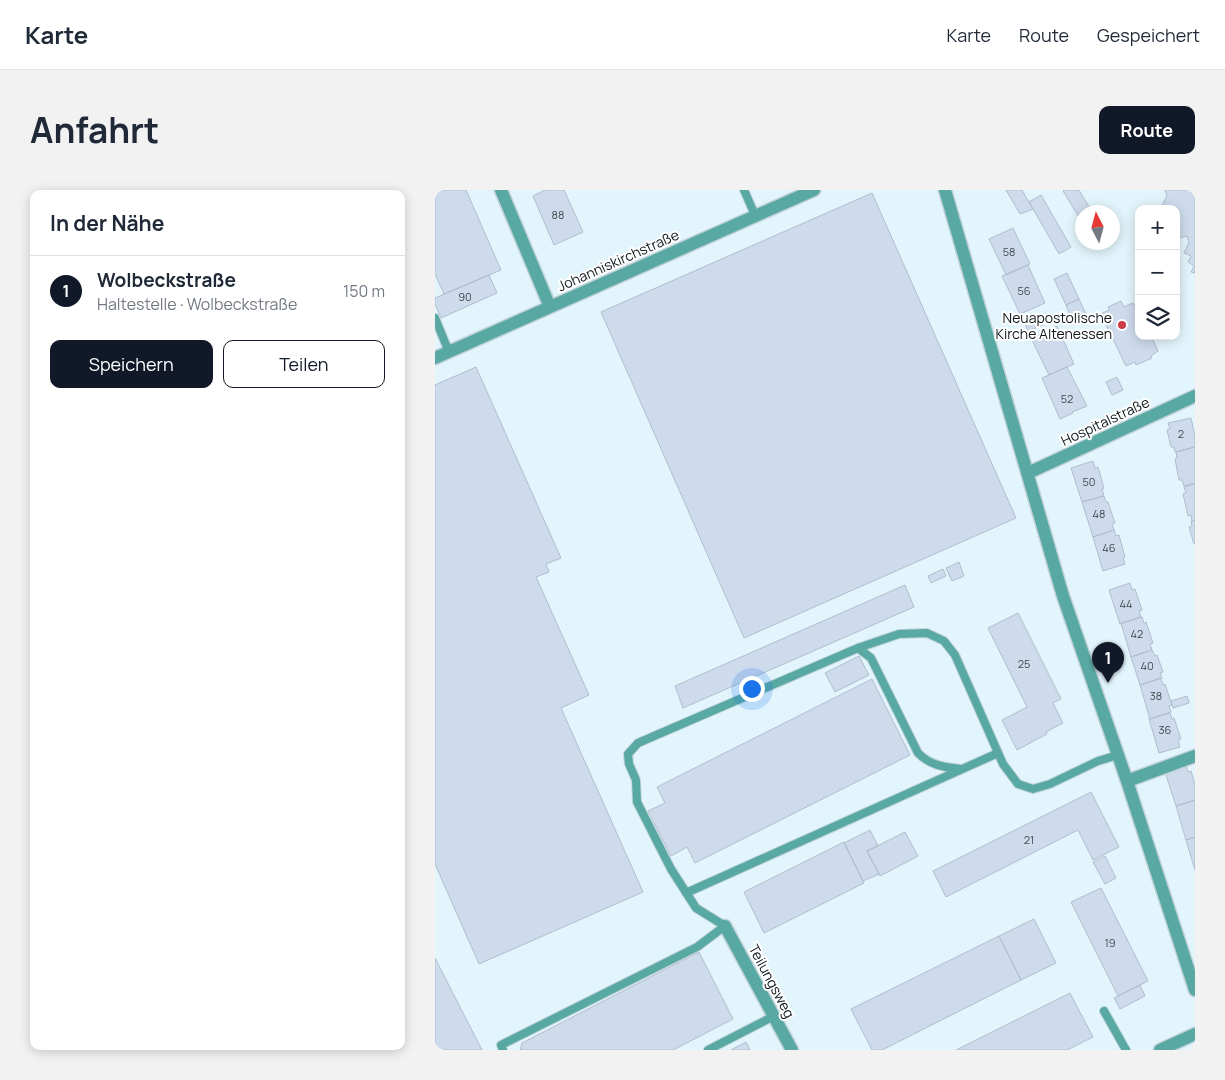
<!DOCTYPE html>
<html lang="de">
<meta charset="utf-8">
<style>
:root{--surface:#fff;--page:#f2f2f3;--text:#1f2937;--muted:#747a83;--line:#e0e1e3;--accent:#111827}
body{margin:0;font-family:Manrope,sans-serif;background:var(--page);color:var(--text)}
.controls{position:absolute;right:15px;top:15px;display:grid;overflow:hidden;border-radius:10px;box-shadow:0 2px 12px #0003}
.controls button{width:45px;height:45px;display:grid;place-items:center;padding:0;border:0;border-bottom:1px solid var(--line);background:var(--surface);color:var(--text);font:25px sans-serif}
.compass{position:absolute;left:640px;top:15px;width:45px;height:45px;border-radius:50%;background:var(--surface);box-shadow:0 2px 12px #0003;rotate:354deg}
.you{position:absolute;left:316px;top:498px;width:18px;height:18px;margin:-12px;border:4px solid #fff;border-radius:50%;background:#1a73e8;box-shadow:0 0 0 8px #1a73e833}
.badge{display:grid;place-items:center;width:32px;height:32px;border-radius:50%;background:var(--accent);color:#fff;font-size:16px;font-weight:700}
.pin{position:absolute;translate:-50% -41px;filter:drop-shadow(0 1px 2px #0008)}
.pin::after{content:'';position:absolute;top:26px;width:18px;height:15px;background:inherit;clip-path:polygon(0 0,100% 0,50% 100%)}
.list{margin:0;padding:0;list-style:none}
h2{display:flex;justify-content:space-between;align-items:center;height:65px;margin:0;padding:0 20px;font-size:21px}
h2 small{font-size:16px;font-weight:400;color:var(--muted)}
.list li{display:grid;grid-template-columns:32px 1fr auto;gap:15px;align-items:center;box-sizing:border-box;height:70px;padding:0 20px;border-top:1px solid var(--line)}
.list b{display:block;font-size:19px;white-space:nowrap}
.list p{margin:0;font-size:16px;white-space:nowrap;color:var(--muted)}
.list em{font-size:16px;font-style:normal;color:var(--muted)}
.actions{display:flex;gap:10px;padding:15px 20px}
.actions a{flex:1;padding:11px 0;border:1px solid var(--accent);border-radius:10px;text-align:center;font-size:18px;color:var(--accent)}
.actions .main{background:var(--accent);color:#fff}
.icon{flex:none;width:28px;height:28px;fill:none;stroke:currentColor;stroke-width:2;stroke-linecap:round;stroke-linejoin:round}
.map{position:relative;flex:none;width:760px;height:860px;overflow:hidden;border-radius:10px}
header{display:flex;align-items:center;gap:30px;box-sizing:border-box;height:70px;padding:0 25px;background:var(--surface);border-bottom:1px solid var(--line)}
header strong{font-size:24px}
nav{display:flex;gap:28px;margin-inline-start:auto;font-size:18px}
.intro{display:flex;align-items:center;justify-content:space-between;box-sizing:border-box;height:120px;padding:0 30px}
h1{margin:0;font-size:35px}
.button{padding:12px 22px;border-radius:10px;background:var(--accent);color:#fff;font-size:18px;font-weight:700}
main{display:flex;gap:30px;padding:0 30px}
aside{flex:1;background:var(--surface);border-radius:10px;box-shadow:0 2px 12px #0003}
.map>svg:first-child{display:block}
.building{fill:#cedbec;stroke:#b0bdcd}
.lines{fill:none;stroke-linecap:round;stroke-linejoin:round}
.service-casing{stroke:#c1d2d8;stroke-width:10}
.minor-casing{stroke:#c1d2d8;stroke-width:15}
.service{stroke:#58a8a4;stroke-width:8}
.minor{stroke:#58a8a4;stroke-width:12}
.poi-dot{fill:#cc3c47;stroke:#fff;stroke-width:2}
.labels{text-anchor:middle;dominant-baseline:central;stroke-width:4;stroke-linejoin:round;paint-order:stroke}
.number-label{font-size:11px;fill:#40494f}
.street-label{font-size:14px;fill:#10181b;stroke:#fff}
.poi-label{font-size:14px;fill:#10181b;stroke:#fff;text-anchor:end}
</style>
<header>
<strong>Karte</strong>
<nav><a>Karte</a><a>Route</a><a>Gespeichert</a></nav>
</header>
<div class="intro"><h1>Anfahrt</h1><a class="button">Route</a></div>
<main>
<aside>
<h2>In der Nähe<small></small></h2>
<ul class="list">
<li><span class="badge">1</span><div><b>Wolbeckstraße</b><p>Haltestelle · Wolbeckstraße</p></div><em>150 m</em></li>
</ul>
<div class="actions"><a class="main">Speichern</a><a>Teilen</a></div>
</aside>
<div class="map">
<svg width="760" height="860" viewBox="0 0 760 860">
<rect width="100%" height="100%" fill="#e3f5fc"/>
<path class="building" d="M 3,0 L 31,0 L 66,80 L 9,104 L 0,84 L 0,1 Z
M 110,0 L 129,0 L 148,42 L 119,55 L 98,6 Z
M 571,0 L 587,0 L 598,19 L 585,24 Z
M 629,0 L 644,0 L 657,22 L 648,22 L 648,34 L 628,1 Z
M 730,0 L 760,0 L 760,83 L 756,82 L 759,76 L 753,72 L 756,66 L 749,63 L 754,52 L 752,46 L 745,48 L 741,45 L 741,19 L 732,19 L 727,15 L 732,6 Z
M 437,3 L 581,328 L 309,448 L 166,122 Z
M 606,5 L 636,57 L 624,64 L 594,12 Z
M 578,38 L 595,74 L 571,85 L 554,49 Z
M 593,75 L 610,113 L 585,124 L 567,86 Z
M 632,83 L 644,109 L 631,115 L 619,89 Z
M 54,85 L 62,103 L 6,128 L 0,114 L 0,108 Z
M 644,109 L 651,124 L 637,130 L 631,115 Z
M 686,111 L 689,117 L 698,113 L 704,122 L 704,146 L 716,146 L 723,161 L 716,166 L 717,168 L 701,175 L 700,172 L 691,176 L 690,174 L 666,124 L 674,120 L 673,117 Z
M 605,127 L 608,135 L 593,141 L 590,134 Z
M 622,136 L 639,174 L 614,185 L 596,148 Z
M 41,177 L 126,368 L 111,374 L 114,382 L 101,387 L 154,505 L 126,518 L 208,702 L 44,774 L 0,674 L 0,195 Z
M 632,177 L 652,216 L 637,222 L 638,223 L 625,229 L 607,188 Z
M 682,187 L 688,200 L 677,205 L 671,192 Z
M 756,228 L 760,246 L 760,257 L 740,262 L 739,257 L 736,257 L 732,240 L 735,239 L 733,233 Z
M 760,257 L 760,293 L 749,296 L 747,290 L 744,290 L 740,269 L 742,268 L 741,262 Z
M 658,271 L 660,278 L 663,277 L 669,298 L 667,299 L 669,306 L 647,312 L 636,278 Z
M 760,294 L 760,330 L 757,331 L 756,325 L 753,326 L 748,304 L 751,303 L 749,297 Z
M 669,306 L 671,312 L 673,312 L 680,333 L 677,334 L 679,340 L 658,347 L 647,312 Z
M 760,330 L 760,354 L 759,354 L 754,337 L 757,336 L 756,331 Z
M 679,340 L 681,346 L 684,345 L 690,367 L 688,368 L 690,374 L 668,381 L 658,347 Z
M 524,372 L 529,386 L 517,391 L 511,378 Z
M 508,379 L 511,386 L 496,393 L 493,386 Z
M 695,393 L 697,400 L 700,399 L 707,420 L 704,421 L 706,427 L 685,434 L 674,400 Z
M 470,395 L 479,417 L 248,518 L 240,496 Z
M 583,423 L 626,509 L 618,513 L 628,533 L 611,542 L 612,544 L 582,560 L 567,530 L 592,517 L 553,438 Z
M 706,427 L 707,427 L 709,433 L 711,432 L 718,453 L 715,454 L 717,460 L 696,467 L 686,433 Z
M 717,460 L 720,466 L 722,465 L 728,482 L 725,483 L 727,488 L 705,495 L 696,467 Z
M 424,466 L 434,485 L 400,502 L 390,483 Z
M 726,488 L 728,495 L 730,494 L 737,515 L 734,516 L 736,522 L 715,529 L 705,495 Z
M 437,489 L 475,565 L 260,673 L 252,657 L 236,666 L 213,621 L 230,613 L 222,597 Z
M 752,506 L 754,513 L 738,518 L 736,511 Z
M 735,523 L 737,529 L 739,528 L 746,549 L 743,550 L 745,557 L 724,563 L 714,529 Z
M 751,575 L 753,582 L 756,581 L 760,595 L 760,610 L 741,616 L 730,582 Z
M 656,602 L 684,657 L 658,670 L 643,640 L 511,707 L 498,681 Z
M 760,610 L 760,647 L 751,650 L 741,616 Z
M 435,640 L 443,656 L 432,661 L 444,684 L 428,691 L 409,653 Z
M 470,642 L 483,666 L 445,686 L 432,661 Z
M 760,647 L 760,680 L 751,650 Z
M 409,652 L 429,693 L 329,743 L 309,702 Z
M 670,666 L 681,688 L 670,694 L 658,672 Z
M 666,698 L 713,791 L 683,806 L 636,712 Z
M 599,729 L 621,773 L 586,790 L 564,746 Z
M 564,746 L 586,790 L 447,860 L 437,860 L 416,819 Z
M 264,762 L 298,829 L 238,860 L 85,860 L 87,853 Z
M 0,768 L 47,860 L 0,860 Z
M 705,795 L 710,806 L 685,819 L 679,808 Z
M 635,803 L 658,847 L 632,860 L 521,860 Z
M 311,852 L 315,860 L 296,860 Z"/>
<g class="lines">
<g class="service-casing">
<path id="service" d="M 309,0 L 320,25
M 0,128 L 14,162
M 423,458 L 436,468 L 483,563 C 496,576 509,577 526,579
M 251,703 L 563,563
M 669,821 L 691,860
M 68,860 L 66,855 L 262,757 L 290,736 L 261,718 L 236,679 L 202,612 L 201,590 L 194,574 L 193,564 L 203,553 L 423,458 L 464,444 L 492,443 L 509,451 L 520,465 L 568,574 L 583,594 L 598,599 L 615,594 L 663,571 L 683,565
M 273,860 L 339,826"/>
</g>
<g class="minor-casing">
<path id="minor" d="M 66,0 L 115,117
M 510,0 L 628,406 L 692,591 L 760,800
M 0,168 L 379,0
M 593,283 L 760,206
M 692,591 L 760,566
M 290,736 L 357,860
M 725,860 L 760,844"/>
</g>
<use href="#service" class="service"/>
<use href="#minor" class="minor"/>
</g>
<circle class="poi-dot" cx="687" cy="135" r="5"/>
<g class="labels">
<g class="number-label">
<text x="123" y="24">88</text>
<text x="574" y="61">58</text>
<text x="589" y="100">56</text>
<text x="30" y="106">90</text>
<text x="632" y="208">52</text>
<text x="746" y="243">2</text>
<text x="654" y="291">50</text>
<text x="664" y="323">48</text>
<text x="674" y="357">46</text>
<text x="691" y="413">44</text>
<text x="702" y="443">42</text>
<text x="589" y="473">25</text>
<text x="712" y="475">40</text>
<text x="721" y="505">38</text>
<text x="730" y="539">36</text>
<text x="594" y="649">21</text>
<text x="675" y="752">19</text>
</g>
<g class="street-label">
<text transform="translate(183 70) rotate(-24)">Johanniskirchstraße</text>
<text transform="translate(670 231) rotate(-25)">Hospitalstraße</text>
<text transform="translate(337 791) rotate(62)">Teilungsweg</text>
</g>
<g class="poi-label">
<text x="677" y="127">Neuapostolische<tspan x="677" dy="16">Kirche Altenessen</tspan></text>
</g>
</g>
</svg>
<div class="controls">
<button>+</button>
<button>−</button>
<button><svg class="icon" aria-label="layers" viewBox="0 0 24 24"><path d="M12 4l9 5-9 5-9-5zM3 14l9 5 9-5"/></svg></button>
</div>
<svg class="compass" viewBox="-18 -18 36 36"><path d="M0-13l5 13h-10z" fill="#e53935"/><path d="M0 13l5-13h-10z" fill="#747a83"/></svg>
<div class="you"></div>
<div class="pin badge" style="left:673px;top:493px">1</div>
</div>
</main>
